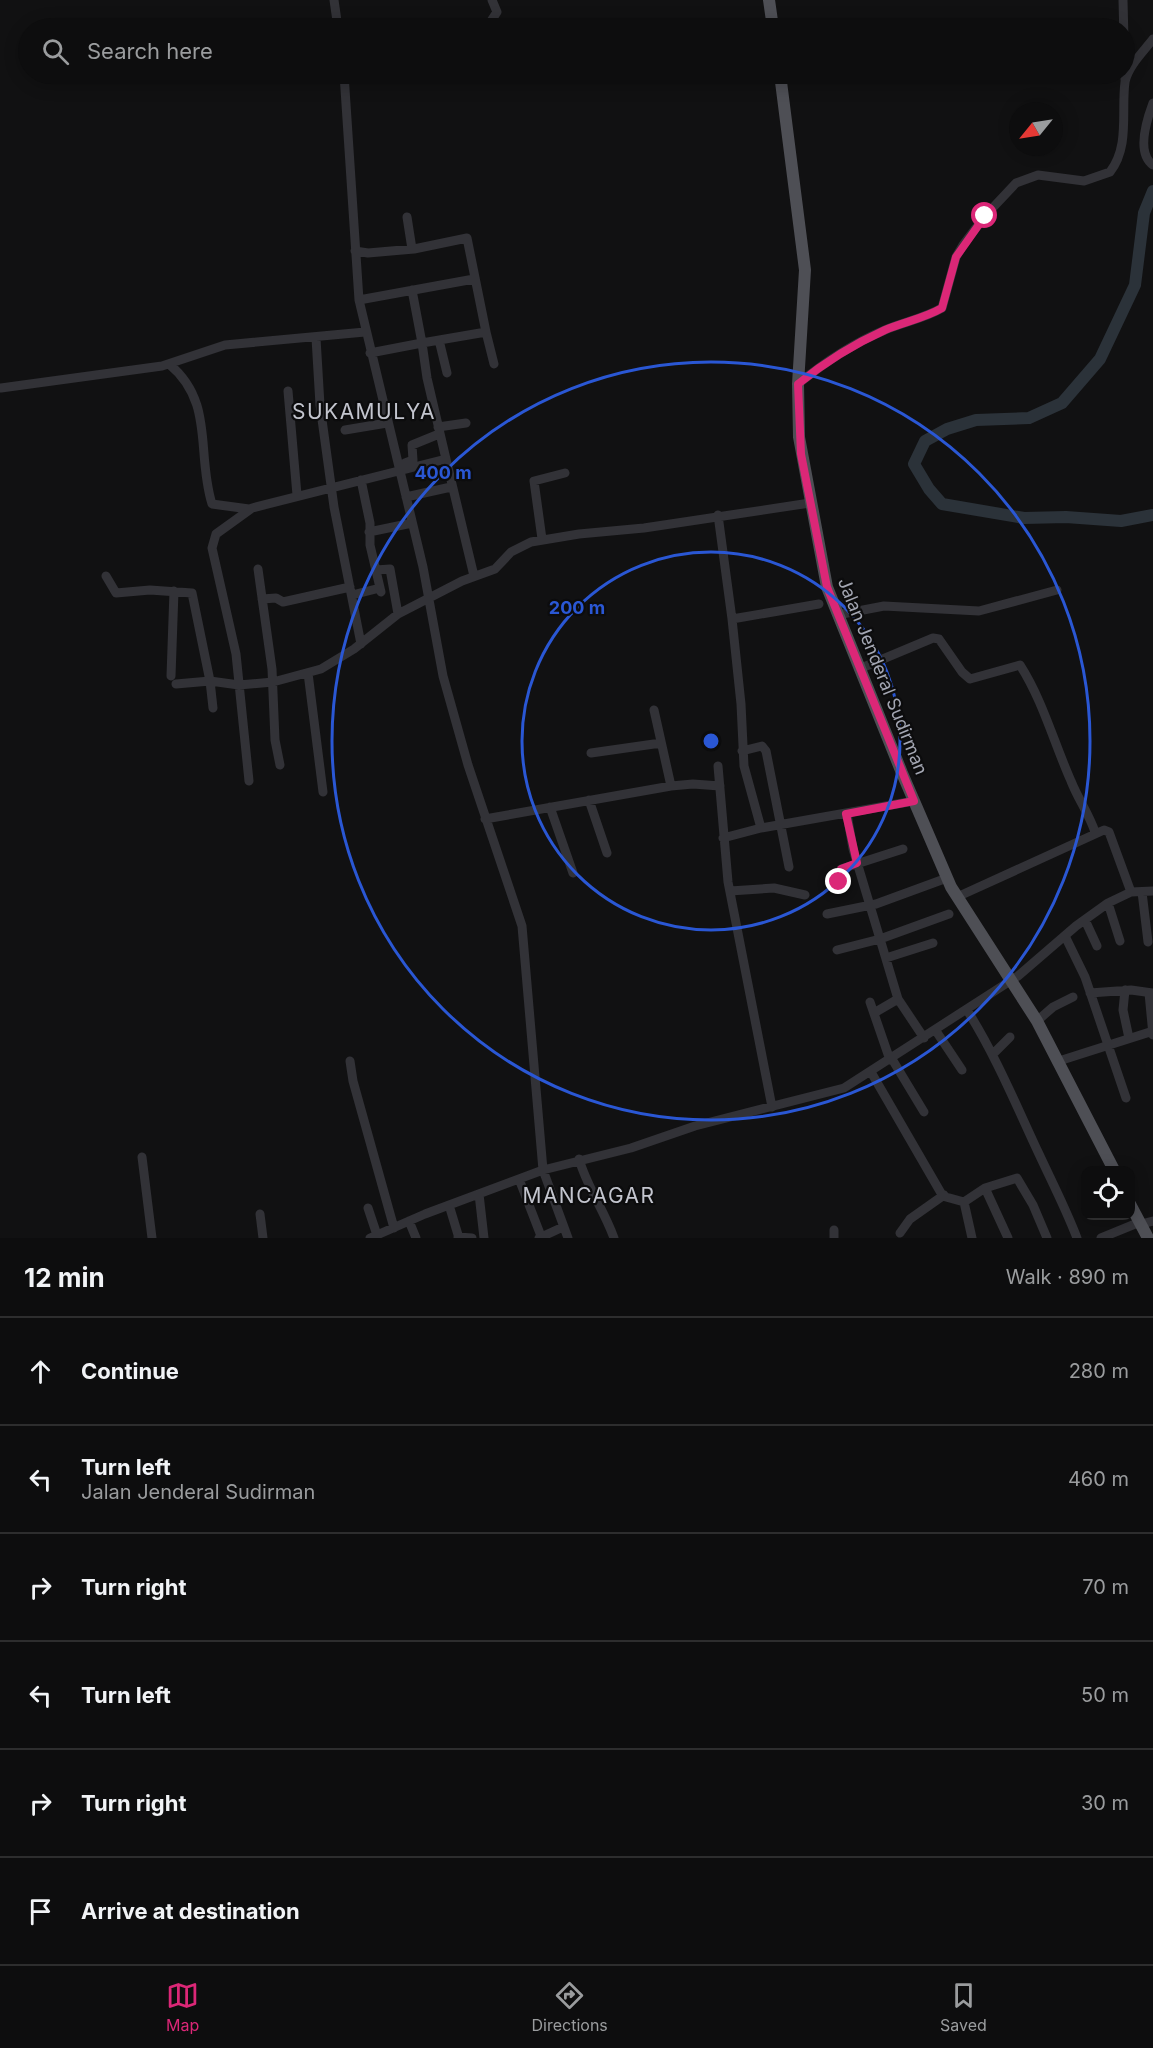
<!DOCTYPE html>
<meta charset="utf-8">
<style>
:root{--surface:#0d0d0e;--page:#1b1b1c;--text:#f1f3f6;--muted:#9a9c9e;--line:#2d2d2e;--accent:#db2777}
body{margin:0;font-family:Inter,sans-serif;background:var(--page);color:var(--text)}
.controls{position:absolute;right:18px;bottom:18px;display:grid;overflow:hidden;border-radius:12px;box-shadow:0 3px 15px #0003}
.controls button{width:54px;height:54px;display:grid;place-items:center;padding:0;border:0;border-bottom:2px solid var(--line);background:var(--surface);color:var(--text);font:30px sans-serif}
.compass{position:absolute;left:1009px;top:102px;width:54px;height:54px;border-radius:50%;background:var(--surface);box-shadow:0 3px 15px #0003;rotate:240deg}
.stop{position:absolute;width:18px;height:18px;margin:-14px;border:4px solid #db2777;border-radius:50%;background:#fff}
.stop.end{background:#db2777;border-color:#fff;box-shadow:0 2px 6px #0008}
.list{margin:0;padding:0;list-style:none}
h2{display:flex;justify-content:space-between;align-items:center;height:78px;margin:0;padding:0 24px;font-size:26px}
h2 small{font-size:20px;font-weight:400;color:var(--muted)}
.list li{display:grid;grid-template-columns:39px 1fr auto;gap:18px;align-items:center;box-sizing:border-box;height:108px;padding:0 24px;border-top:2px solid var(--line)}
.list b{display:block;font-size:22px;white-space:nowrap}
.list p{margin:0;font-size:20px;white-space:nowrap;color:var(--muted)}
.list em{font-size:20px;font-style:normal;color:var(--muted)}
.icon{flex:none;width:33px;height:33px;fill:none;stroke:currentColor;stroke-width:2;stroke-linecap:round;stroke-linejoin:round}
.map{position:relative;flex:none;width:1153px;height:1238px;overflow:hidden}
.search{position:absolute;background:var(--surface);box-shadow:0 3px 15px #0003;left:18px;right:18px;top:18px;height:66px;display:flex;align-items:center;gap:15px;box-sizing:border-box;padding:0 21px;border-radius:33px;color:var(--muted);font-size:22px}
.sheet{height:726px;background:var(--surface)}
nav{display:flex;justify-content:space-around;align-items:center;box-sizing:border-box;height:84px;border-top:2px solid var(--line);background:var(--surface);font-size:16px;color:var(--muted)}
nav a{display:grid;justify-items:center;gap:3px}
nav .on{color:var(--accent)}
.map>svg:first-child{display:block}
.lines{fill:none;stroke-linecap:round;stroke-linejoin:round}
.river{stroke:#2b3239;stroke-width:12}
.minor{stroke:#323237;stroke-width:9}
.major{stroke:#4e4f55;stroke-width:12}
.route{stroke:#db2777;stroke-width:8}
.ring{fill:none;stroke:#2a57d4;stroke-width:3}
.labels{text-anchor:middle;dominant-baseline:central;stroke-width:4.5;stroke-linejoin:round;paint-order:stroke}
.street-label{font-size:18px;fill:#a3a6b2;stroke:#0c0c0d}
.quarter-label{font-size:21px;letter-spacing:1.5px;fill:#c3c5ce;stroke:#0c0c0d}
.centre{fill:#2a57d4;stroke:#0c0c0d;stroke-width:3}
.ring-label{font-size:18px;text-anchor:middle;font-weight:bold;fill:#2a57d4;stroke:#0c0c0d;stroke-width:4.5;stroke-linejoin:round;paint-order:stroke}
</style>
<div class="map">
<svg width="1153" height="1238" viewBox="0 0 1153 1238">
<rect width="100%" height="100%" fill="#111112"/>
<g class="lines">
<path class="river" d="M 1153,191 L 1144,213 L 1135,285 L 1100,359 L 1062,403 L 1029,418 L 976,420 L 947,429 L 925,441 L 914,464 L 929,489 L 942,504 L 1024,518 L 1066,517 L 1121,521 L 1153,515"/>
<path class="minor" d="M 334,0 L 338,28
M 1123,0 L 1125,80
M 487,27 L 497,12 L 492,0
M 344,74 L 359,300 L 423,567 L 443,676 L 468,765 L 522,926 L 543,1170 L 568,1238
M 1153,103 C 1147,119 1136,153 1153,165
M 407,217 L 412,249
M 355,251 L 368,253 L 414,249 L 467,238 L 486,332 L 422,343 L 412,290
M 359,300 L 474,279
M 486,332 L 494,364
M 316,338 L 320,405 L 334,507 L 361,644
M 439,340 L 447,373
M 370,353 L 422,343 L 427,378 L 446,459
M 169,364 C 215,402 196,453 212,504 L 249,509
M 798,384 C 825,362 854,343 885,330 C 904,322 925,318 942,308 L 956,257 L 963,245 L 985,216 L 1016,183 L 1038,175 L 1084,181 L 1110,172 C 1130,146 1121,112 1125,82 C 1128,66 1144,51 1153,39
M 1,388 L 162,366 L 225,345 L 365,332
M 288,391 L 297,495
M 438,427 L 466,423
M 345,430 L 387,423
M 403,469 L 405,463 L 413,460 L 412,445 L 439,434
M 361,480 L 370,523 L 370,545 L 381,592
M 406,497 L 451,487
M 718,515 L 732,619 L 819,604
M 369,532 L 412,523
M 542,539 L 534,481 L 565,473
M 258,569 L 272,669 L 275,740 L 280,765
M 376,570 L 390,569 L 398,614
M 106,576 L 116,593 L 150,590 L 192,593 L 210,681 L 239,685 L 273,682 L 321,669 L 354,649 L 398,614 L 462,581 L 495,569 L 511,552 L 531,542 L 579,534 L 644,528 L 810,503
M 352,595 L 380,588
M 262,599 L 276,598 L 283,602 L 350,587
M 837,615 L 884,606 L 979,611 L 1057,590
M 732,619 L 741,704 L 744,766 L 761,828
M 859,669 L 933,638 L 939,639 L 962,672 L 970,679 L 1020,665 C 1043,701 1054,743 1071,781 C 1078,799 1089,814 1095,832
M 308,673 L 323,792
M 171,676 L 174,591
M 176,684 L 210,681 L 213,708
M 654,710 L 671,786
M 742,751 L 762,746 L 766,751 L 789,867
M 591,753 L 661,743
M 718,766 L 728,882 L 772,1107
M 249,781 L 236,654 L 212,548 L 216,534 L 252,508 L 446,459 L 474,576
M 589,800 L 607,853
M 550,807 L 573,873
M 847,814 L 853,849 L 898,999 L 924,1038
M 485,819 L 671,786 L 693,784 L 720,786
M 723,838 L 761,828 L 914,801
M 836,883 L 841,881 L 841,869 L 903,849
M 730,891 L 774,888 L 805,895
M 1142,892 L 1148,942
M 957,897 L 1104,830 L 1109,832 L 1131,892
M 1108,903 L 1120,941
M 827,914 L 876,904 L 947,878
M 1085,920 L 1097,946
M 1065,936 L 1085,977 L 1126,1098
M 837,950 L 880,939 L 949,914
M 886,958 L 933,943
M 1125,990 L 1123,1010 L 1129,1038
M 1090,993 L 1131,990 L 1153,993
M 1149,993 L 1153,1035
M 870,1002 L 890,1060
M 967,1010 C 996,1056 1016,1105 1039,1154 C 1052,1182 1066,1209 1077,1238
M 874,1013 L 898,999
M 1037,1021 L 1053,1007 L 1073,997
M 936,1031 L 962,1070
M 994,1053 L 1010,1037
M 892,1059 L 924,1112
M 350,1061 L 353,1081 L 394,1228
M 1059,1061 L 1153,1031
M 871,1072 L 941,1193 L 946,1197 L 964,1202 L 972,1238
M 142,1157 L 152,1238
M 579,1159 C 587,1187 604,1210 614,1238
M 519,1179 L 541,1236
M 985,1188 L 1008,1238
M 479,1194 L 484,1238
M 964,1202 L 985,1188 L 1017,1178 L 1033,1205 L 1047,1238
M 449,1205 L 459,1238
M 368,1208 L 377,1235
M 260,1214 L 263,1238
M 409,1221 L 416,1238
M 1141,1224 L 1153,1221
M 834,1230 L 834,1238
M 900,1233 L 910,1219 L 944,1195
M 458,1237 L 472,1238
M 370,1238 L 425,1214 L 543,1170 L 631,1148 L 695,1126 L 844,1088 L 1018,976 L 1076,926 L 1108,903 L 1131,892 L 1153,891
M 539,1238 L 563,1227
M 1101,1238 L 1140,1222"/>
<path class="major" d="M 769,0 L 773,28
M 780,74 L 805,270 L 798,384 L 799,437 L 827,587 L 902,773 L 951,887 L 1037,1021 L 1114,1170
M 1130,1204 L 1148,1238"/>
</g>
<g class="lines">
<path class="route" d="M 839,882 L 841,869 L 857,863 L 846,814 L 914,801 L 827,587 L 801,454 L 798,384 C 825,362 854,344 885,330 C 904,322 925,318 942,308 L 956,257 L 985,216"/>
</g>
<g class="ring">
<circle cx="711" cy="741" r="189"/>
<circle cx="711" cy="741" r="379"/>
</g>
<g class="labels">
<g class="street-label">
<text transform="translate(883 676) rotate(68)">Jalan Jenderal Sudirman</text>
</g>
<g class="quarter-label">
<text x="364" y="411">SUKAMULYA</text>
<text x="589" y="1195">MANCAGAR</text>
</g>
</g>
<circle cx="711" cy="741" r="9" class="centre"/>
<g class="ring-label">
<text x="443" y="479">400 m</text>
<text x="577" y="614">200 m</text>
</g>
</svg>
<div class="controls">
<button><svg class="icon" aria-label="locate" viewBox="0 0 24 24"><circle cx="12" cy="12" r="6"/><path d="M12 2v4M12 18v4M2 12h4M18 12h4"/></svg></button>
</div>
<svg class="compass" viewBox="-18 -18 36 36"><path d="M0-13l5 13h-10z" fill="#e53935"/><path d="M0 13l5-13h-10z" fill="#9a9c9e"/></svg>
<div class="stop" style="left:985px;top:216px"></div>
<div class="stop end" style="left:839px;top:882px"></div>
<div class="search"><svg class="icon" aria-label="search" viewBox="0 0 24 24"><circle cx="10" cy="10" r="6"/><path d="M15 15l6 6"/></svg>Search here</div>
</div>
<section class="sheet">
<h2>12 min<small>Walk · 890 m</small></h2>
<ul class="list">
<li><svg class="icon" aria-label="ahead" viewBox="0 0 24 24"><path d="M12 20V5M6 11l6-6 6 6"/></svg><div><b>Continue</b></div><em>280 m</em></li>
<li><svg class="icon" aria-label="left" viewBox="0 0 24 24"><path d="M17 20v-9H6M10 6l-5 5 5 5"/></svg><div><b>Turn left</b><p>Jalan Jenderal Sudirman</p></div><em>460 m</em></li>
<li><svg class="icon" aria-label="right" viewBox="0 0 24 24"><path d="M7 20v-9h11M14 6l5 5-5 5"/></svg><div><b>Turn right</b></div><em>70 m</em></li>
<li><svg class="icon" aria-label="left" viewBox="0 0 24 24"><path d="M17 20v-9H6M10 6l-5 5 5 5"/></svg><div><b>Turn left</b></div><em>50 m</em></li>
<li><svg class="icon" aria-label="right" viewBox="0 0 24 24"><path d="M7 20v-9h11M14 6l5 5-5 5"/></svg><div><b>Turn right</b></div><em>30 m</em></li>
<li><svg class="icon" aria-label="arrive" viewBox="0 0 24 24"><path d="M6 21V4h12l-3 4 3 4H6"/></svg><div><b>Arrive at destination</b></div></li>
</ul>
</section>
<nav>
<a class="on"><svg class="icon" aria-label="map" viewBox="0 0 24 24"><path d="M3 6l6-2 6 2 6-2v14l-6 2-6-2-6 2zM9 4v14M15 6v14"/></svg>Map</a>
<a><svg class="icon" aria-label="directions" viewBox="0 0 24 24"><path d="M12 3l9 9-9 9-9-9zM9 14v-3h6M13 9l2 2-2 2"/></svg>Directions</a>
<a><svg class="icon" aria-label="saved" viewBox="0 0 24 24"><path d="M7 4h10v16l-5-4-5 4z"/></svg>Saved</a>
</nav>
